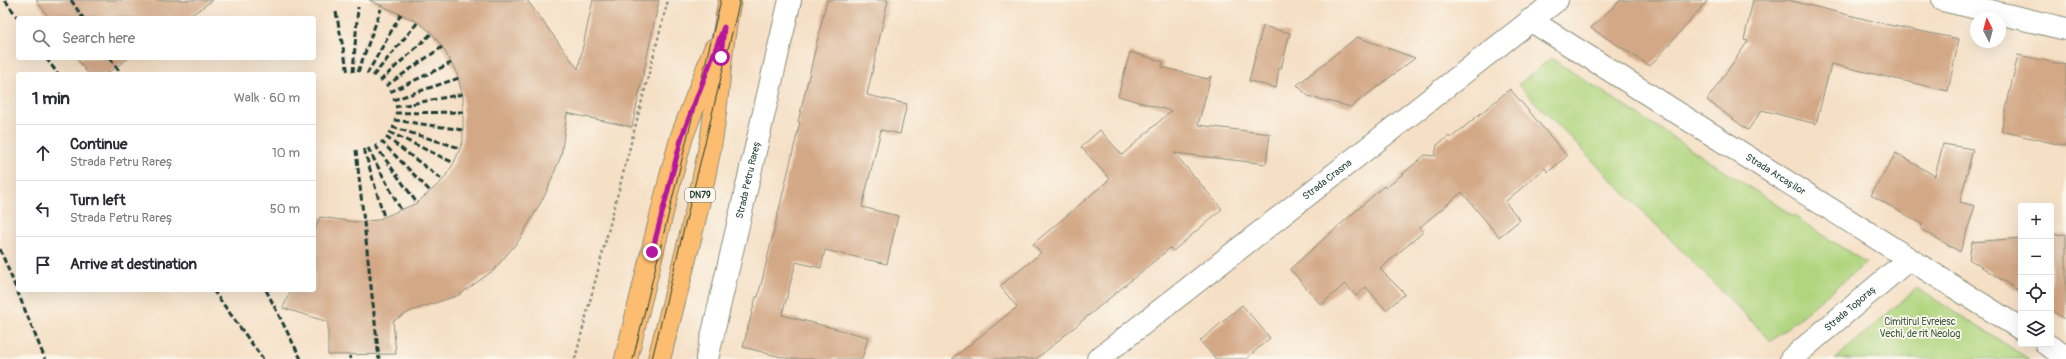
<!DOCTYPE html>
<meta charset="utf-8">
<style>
:root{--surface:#fff;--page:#f7f7f7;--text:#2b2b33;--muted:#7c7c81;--line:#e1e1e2}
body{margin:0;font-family:Pangolin,sans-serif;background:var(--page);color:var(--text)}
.controls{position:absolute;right:12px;bottom:12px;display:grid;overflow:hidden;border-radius:4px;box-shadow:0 4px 16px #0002}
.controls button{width:36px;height:36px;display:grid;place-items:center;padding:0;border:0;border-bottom:1px solid var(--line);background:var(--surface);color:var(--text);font:20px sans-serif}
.compass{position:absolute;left:1970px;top:12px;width:36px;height:36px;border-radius:50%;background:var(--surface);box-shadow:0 4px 16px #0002;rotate:354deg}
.stop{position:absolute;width:12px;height:12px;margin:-9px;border:3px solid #b5179e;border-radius:50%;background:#fff}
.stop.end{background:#b5179e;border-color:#fff;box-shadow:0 1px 4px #0008}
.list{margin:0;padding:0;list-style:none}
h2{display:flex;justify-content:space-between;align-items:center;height:52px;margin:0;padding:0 16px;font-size:17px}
h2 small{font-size:13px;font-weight:400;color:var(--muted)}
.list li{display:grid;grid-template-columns:26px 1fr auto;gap:12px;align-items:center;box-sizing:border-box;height:56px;padding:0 16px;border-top:1px solid var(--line)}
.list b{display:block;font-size:15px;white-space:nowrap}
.list p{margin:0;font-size:13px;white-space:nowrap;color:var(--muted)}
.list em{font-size:13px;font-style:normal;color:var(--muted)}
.icon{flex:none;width:22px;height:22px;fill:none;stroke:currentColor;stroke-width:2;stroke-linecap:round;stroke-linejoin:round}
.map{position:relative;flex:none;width:2066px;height:359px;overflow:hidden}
.search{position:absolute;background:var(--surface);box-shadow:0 4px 16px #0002;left:16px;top:16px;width:300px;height:44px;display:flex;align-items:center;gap:10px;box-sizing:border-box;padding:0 14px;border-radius:4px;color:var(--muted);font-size:15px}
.panel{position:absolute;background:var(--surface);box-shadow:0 4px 16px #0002;left:16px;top:72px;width:300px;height:220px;border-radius:4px}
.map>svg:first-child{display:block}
.green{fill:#b0d57f;stroke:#68895a}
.building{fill:#d3a886}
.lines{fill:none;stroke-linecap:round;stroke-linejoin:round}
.street-casing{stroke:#8a8e7c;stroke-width:24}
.primary-casing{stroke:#8a8e7c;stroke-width:24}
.path{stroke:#8a8e7c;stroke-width:2.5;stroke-dasharray:3 3;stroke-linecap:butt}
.street{stroke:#fff;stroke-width:22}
.primary{stroke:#fcbd6f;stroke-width:22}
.tram{stroke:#1f3d34;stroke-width:1}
.rail{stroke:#1f3d34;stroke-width:3;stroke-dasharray:6 3;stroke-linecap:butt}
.route{stroke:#b5179e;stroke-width:5}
.labels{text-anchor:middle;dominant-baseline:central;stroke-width:3.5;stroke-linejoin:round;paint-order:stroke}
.shield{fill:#fbf7ec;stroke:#61756b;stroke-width:1}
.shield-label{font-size:9px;font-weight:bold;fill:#1f3d34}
.street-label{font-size:10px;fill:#1f3d34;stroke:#fbf7ec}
.park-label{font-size:10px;fill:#3c5b43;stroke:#fbf7ec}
</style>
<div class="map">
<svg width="2066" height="359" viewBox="0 0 2066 359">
<rect width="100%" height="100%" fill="#fbf7ec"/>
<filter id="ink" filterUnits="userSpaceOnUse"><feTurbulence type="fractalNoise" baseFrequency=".025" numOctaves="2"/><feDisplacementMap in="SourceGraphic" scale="8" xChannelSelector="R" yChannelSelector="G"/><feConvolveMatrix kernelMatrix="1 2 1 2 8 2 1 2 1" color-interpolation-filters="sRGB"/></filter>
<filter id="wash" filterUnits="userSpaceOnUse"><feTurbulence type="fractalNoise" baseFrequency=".012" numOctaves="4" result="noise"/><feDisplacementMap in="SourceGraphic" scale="16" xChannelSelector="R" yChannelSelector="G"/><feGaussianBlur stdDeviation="0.9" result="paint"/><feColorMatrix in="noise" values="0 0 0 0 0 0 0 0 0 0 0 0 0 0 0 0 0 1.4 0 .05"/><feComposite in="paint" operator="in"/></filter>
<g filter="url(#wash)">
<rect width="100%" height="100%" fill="#f5dfc5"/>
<path class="green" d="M 1551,58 L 1866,263 L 1771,341 L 1518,85 Z
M 1917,288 L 2029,359 L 1835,359 Z"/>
<g id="blocks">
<path class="building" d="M 36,0 L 213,0 L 187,18 L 49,18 Z
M 369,0 L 527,0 L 578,69 L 593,0 L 659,0 L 632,127 L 567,113 L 561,156 L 545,195 L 520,239 L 494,270 L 459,295 L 411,311 L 393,321 L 396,354 L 328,355 L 328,322 L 283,308 L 291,290 L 314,290 L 314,232 L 320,217 L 356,222 L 377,220 L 417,203 L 443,180 L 454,163 L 463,141 L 463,97 L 457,74 L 445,51 L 432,33 L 418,22 Z
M 827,0 L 888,0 L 867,95 L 907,104 L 900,134 L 881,130 L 862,207 L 898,216 L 887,264 L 825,250 L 821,268 L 796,262 L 782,315 L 868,337 L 862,359 L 789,359 L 743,347 L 756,297 L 758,297 L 800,122 L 798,122 Z
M 1621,0 L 1708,0 L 1650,66 L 1591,28 Z
M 1753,0 L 1788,0 L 1889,25 L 1959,39 L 1948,91 L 1831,64 L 1816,124 L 1762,110 L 1748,130 L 1707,100 L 1748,41 L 1744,40 Z
M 1263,26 L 1290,33 L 1281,69 L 1279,68 L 1276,88 L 1249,81 Z
M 1357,37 L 1415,58 L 1351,107 L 1308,96 L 1297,85 Z
M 1130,52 L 1163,62 L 1162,67 L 1207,79 L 1211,76 L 1198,125 L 1270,134 L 1266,164 L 1174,153 L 1222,209 L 1173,251 L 1170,248 L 1036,359 L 952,359 L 1017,307 L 1000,286 L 1041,253 L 1033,244 L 1110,179 L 1081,147 L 1100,130 L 1122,155 L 1171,111 L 1118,96 Z
M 2018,55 L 2066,65 L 2066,146 L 2001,131 Z
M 77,58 L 129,58 L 106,74 L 88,74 Z
M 1510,89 L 1567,156 L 1548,172 L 1545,168 L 1505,202 L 1520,220 L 1499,237 L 1462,192 L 1419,228 L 1423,232 L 1380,269 L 1405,294 L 1386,310 L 1366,287 L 1356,296 L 1345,284 L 1321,305 L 1290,269 L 1384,186 L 1386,188 L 1425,155 L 1435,156 L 1437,145 L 1449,136 L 1451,138 Z
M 1943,144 L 1973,149 L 1960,202 L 1975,206 L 1960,252 L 1921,229 L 1922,224 L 1871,195 L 1896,153 L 1935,176 Z
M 2066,234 L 2066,320 L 2051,310 L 2051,235 Z
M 2021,238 L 2021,292 L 1969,259 L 1972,242 Z
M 1242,305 L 1270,338 L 1246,359 L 1216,359 L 1200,341 Z"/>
</g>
</g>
<g filter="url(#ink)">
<use href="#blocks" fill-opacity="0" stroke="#8a8e7c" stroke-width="1"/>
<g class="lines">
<g class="street-casing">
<g id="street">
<path d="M 1943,0 L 2066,29"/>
<path id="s1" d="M 1530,20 L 2021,329"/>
<path d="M 2046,344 L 2066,357"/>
<path id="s2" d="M 707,359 L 790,0"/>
<path id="s3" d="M 1098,359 L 1557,0"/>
<path id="s4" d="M 1791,359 L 1909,259"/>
</g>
</g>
<g class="primary-casing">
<path id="primary" d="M 626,359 L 671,176 L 682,136 L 715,49
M 659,359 C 678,285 699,210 712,135 C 719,90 720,44 730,0"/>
</g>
<path class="path" d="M 575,359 L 668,0"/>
<use href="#street" class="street"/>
<use href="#primary" class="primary"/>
<path class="tram" d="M 633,359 L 721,0
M 652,359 L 740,0"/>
<path class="rail" d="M 5,0 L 18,18
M 71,0 L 83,18
M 336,12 L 348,73
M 46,58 L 58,74
M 110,58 L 121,74
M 353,72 L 358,7
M 358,72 L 381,9
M 367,74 L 401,14
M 373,76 L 418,22
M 380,81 L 432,33
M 386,86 L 442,47
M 390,92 L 451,63
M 393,100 L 459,78
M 395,107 L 463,94
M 395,113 L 464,112
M 394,120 L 463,130
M 392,127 L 460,148
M 389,132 L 454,163
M 386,137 L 443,180
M 381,141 L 430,191
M 375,145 L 417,203
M 368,148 L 401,210
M 364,149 L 384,217
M 356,150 L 379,359
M 0,249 L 45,359
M 213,290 L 263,359
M 266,290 L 301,359
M 350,356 L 350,359"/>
</g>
</g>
<g class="lines" filter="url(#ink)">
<path class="route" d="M 652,252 L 682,136 L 724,27 L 721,57"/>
</g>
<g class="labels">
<rect class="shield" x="685" y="188" width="30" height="14" rx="3"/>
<g class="shield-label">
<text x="700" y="195">DN79</text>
</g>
<g class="street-label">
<text stroke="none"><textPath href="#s1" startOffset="290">Strada Arcașilor</textPath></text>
<text stroke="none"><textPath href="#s2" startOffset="184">Strada Petru Rareș</textPath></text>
<text stroke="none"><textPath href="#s3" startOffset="291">Strada Crasna</textPath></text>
<text stroke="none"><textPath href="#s4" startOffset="78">Strada Toporaș</textPath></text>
</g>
<g class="park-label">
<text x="1920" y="322">Cimitirul Evreiesc<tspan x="1920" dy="12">Vechi, de rit Neolog</tspan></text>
</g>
</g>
</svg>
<div class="controls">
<button>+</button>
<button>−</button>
<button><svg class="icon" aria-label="locate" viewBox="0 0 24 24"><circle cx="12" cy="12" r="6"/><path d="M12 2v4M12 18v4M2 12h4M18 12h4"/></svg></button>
<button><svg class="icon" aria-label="layers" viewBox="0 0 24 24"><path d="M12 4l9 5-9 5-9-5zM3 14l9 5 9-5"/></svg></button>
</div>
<svg class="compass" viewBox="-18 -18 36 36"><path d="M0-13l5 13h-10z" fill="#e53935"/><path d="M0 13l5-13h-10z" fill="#7c7c81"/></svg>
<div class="stop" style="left:721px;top:57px"></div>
<div class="stop end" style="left:652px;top:252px"></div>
<div class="search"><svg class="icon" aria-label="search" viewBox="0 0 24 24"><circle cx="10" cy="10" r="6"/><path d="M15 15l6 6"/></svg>Search here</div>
<section class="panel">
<h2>1 min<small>Walk · 60 m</small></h2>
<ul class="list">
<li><svg class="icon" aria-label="ahead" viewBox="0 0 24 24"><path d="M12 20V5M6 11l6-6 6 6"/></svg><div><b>Continue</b><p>Strada Petru Rareș</p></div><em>10 m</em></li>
<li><svg class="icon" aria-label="left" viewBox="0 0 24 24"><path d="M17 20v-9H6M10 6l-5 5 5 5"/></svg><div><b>Turn left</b><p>Strada Petru Rareș</p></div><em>50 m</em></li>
<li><svg class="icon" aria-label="arrive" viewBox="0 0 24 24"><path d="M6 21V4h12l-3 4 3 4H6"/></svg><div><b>Arrive at destination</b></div></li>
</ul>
</section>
</div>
